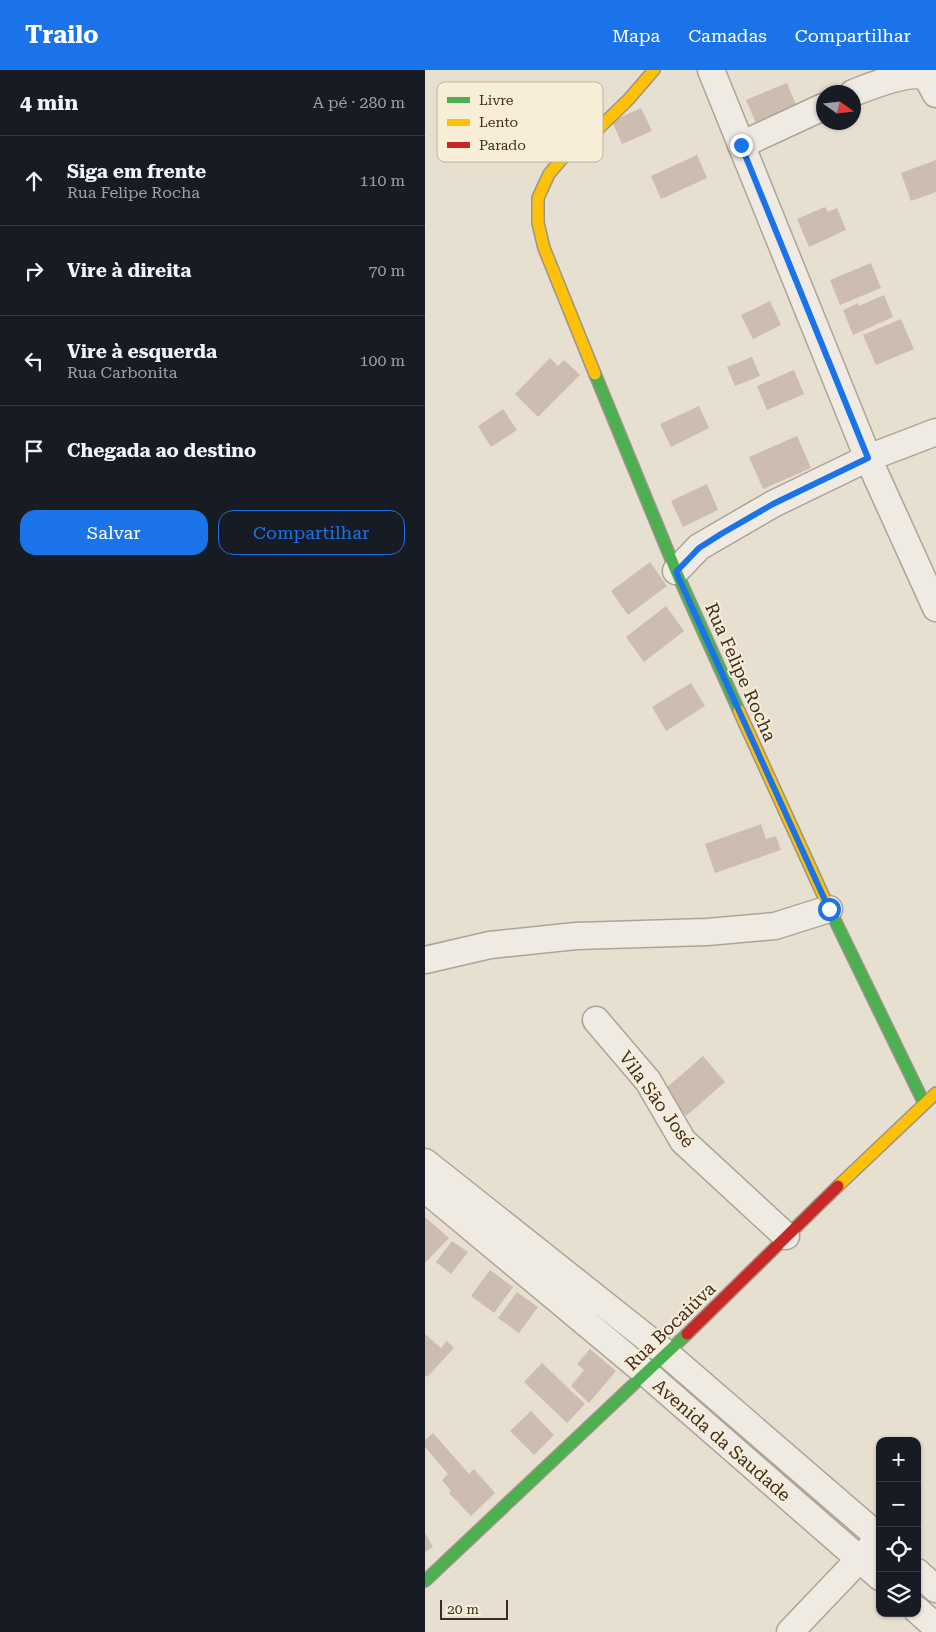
<!DOCTYPE html>
<html lang="pt">
<meta charset="utf-8">
<style>
:root{--surface:#171b24;--page:#20242c;--text:#f1f3f6;--muted:#9ea1a6;--line:#363941;--accent:#1a73e8}
body{margin:0;font-family:"Roboto Serif",serif;background:var(--page);color:var(--text)}
.controls{position:absolute;right:15px;bottom:15px;display:grid;overflow:hidden;border-radius:10px;box-shadow:0 1px 4px #0004}
.controls button{width:45px;height:45px;display:grid;place-items:center;padding:0;border:0;border-bottom:1px solid var(--line);background:var(--surface);color:var(--text);font:25px sans-serif}
.compass{position:absolute;left:391px;top:15px;width:45px;height:45px;border-radius:50%;background:var(--surface);box-shadow:0 1px 4px #0004;rotate:104deg}
.scale{position:absolute;left:15px;bottom:12px;width:68px;box-sizing:border-box;padding-left:5px;border:2px solid #3d2c1f;border-top:0;font-size:14px;line-height:18px;white-space:nowrap;color:#3d2c1f;-webkit-text-stroke:4px #f8edd6;paint-order:stroke}
.stop{position:absolute;width:15px;height:15px;margin:-11px;border:4px solid #1a73e8;border-radius:50%;background:#fff}
.stop.end{background:#1a73e8;border-color:#fff;box-shadow:0 1px 5px #0008}
.list{margin:0;padding:0;list-style:none}
h2{display:flex;justify-content:space-between;align-items:center;height:65px;margin:0;padding:0 20px;font-size:21px}
h2 small{font-size:16px;font-weight:400;color:var(--muted)}
.list li{display:grid;grid-template-columns:32px 1fr auto;gap:15px;align-items:center;box-sizing:border-box;height:90px;padding:0 20px;border-top:1px solid var(--line)}
.list b{display:block;font-size:19px;white-space:nowrap}
.list p{margin:0;font-size:16px;white-space:nowrap;color:var(--muted)}
.list em{font-size:16px;font-style:normal;color:var(--muted)}
.actions{display:flex;gap:10px;padding:15px 20px}
.actions a{flex:1;padding:11px 0;border:1px solid var(--accent);border-radius:15px;text-align:center;font-size:18px;color:var(--accent)}
.actions .main{background:var(--accent);color:#fff}
.icon{flex:none;width:28px;height:28px;fill:none;stroke:currentColor;stroke-width:2;stroke-linecap:round;stroke-linejoin:round}
.map{position:relative;flex:none;width:511px;height:1562px;overflow:hidden}
header{display:flex;align-items:center;gap:30px;box-sizing:border-box;height:70px;padding:0 25px;background:var(--accent);color:#fff}
header strong{font-size:24px}
nav{display:flex;gap:28px;margin-inline-start:auto;font-size:18px}
main{display:flex}
aside{flex:1;background:var(--surface)}
.map>svg:first-child{display:block}
.green{fill:#d8d7b1}
.building{fill:#ccbdb0}
.lines{fill:none;stroke-linecap:round;stroke-linejoin:round}
.street-casing{stroke:#ada498;stroke-width:29}
.fast-casing{stroke:#9c9488;stroke-width:14}
.slow-casing{stroke:#9c9488;stroke-width:14}
.jam-casing{stroke:#9c9488;stroke-width:14}
.street{stroke:#efeae2;stroke-width:26}
.fast{stroke:#4caf50;stroke-width:11}
.slow{stroke:#ffc107;stroke-width:11}
.jam{stroke:#c62828;stroke-width:11}
.route{stroke:#1a73e8;stroke-width:6}
.labels{text-anchor:middle;dominant-baseline:central;stroke-width:4;stroke-linejoin:round;paint-order:stroke}
.street-label{font-size:18px;fill:#3d2c1f;stroke:#f8edd6}
.key{fill:#f8edd6;stroke:#c0b39f;stroke-width:1}
.key-label{font-size:14px;fill:#3d2c1f}
</style>
<header>
<strong>Trailo</strong>
<nav><a>Mapa</a><a>Camadas</a><a>Compartilhar</a></nav>
</header>
<main>
<aside>
<h2>4 min<small>A pé · 280 m</small></h2>
<ul class="list">
<li><svg class="icon" aria-label="ahead" viewBox="0 0 24 24"><path d="M12 20V5M6 11l6-6 6 6"/></svg><div><b>Siga em frente</b><p>Rua Felipe Rocha</p></div><em>110 m</em></li>
<li><svg class="icon" aria-label="right" viewBox="0 0 24 24"><path d="M7 20v-9h11M14 6l5 5-5 5"/></svg><div><b>Vire à direita</b></div><em>70 m</em></li>
<li><svg class="icon" aria-label="left" viewBox="0 0 24 24"><path d="M17 20v-9H6M10 6l-5 5 5 5"/></svg><div><b>Vire à esquerda</b><p>Rua Carbonita</p></div><em>100 m</em></li>
<li><svg class="icon" aria-label="arrive" viewBox="0 0 24 24"><path d="M6 21V4h12l-3 4 3 4H6"/></svg><div><b>Chegada ao destino</b></div></li>
</ul>
<div class="actions"><a class="main">Salvar</a><a>Compartilhar</a></div>
</aside>
<div class="map">
<svg width="511" height="1562" viewBox="0 0 511 1562">
<rect width="100%" height="100%" fill="#e7dfd0"/>
<path class="green" d="M 244,1301 L 432,1464 L 431,1467 L 429,1468 L 240,1303 Z"/>
<path class="building" d="M 362,13 L 372,37 L 331,53 L 321,30 Z
M 216,38 L 227,61 L 197,74 L 187,51 Z
M 272,85 L 282,108 L 236,129 L 226,106 Z
M 511,90 L 511,122 L 486,131 L 476,103 Z
M 400,137 L 403,142 L 412,138 L 421,160 L 384,177 L 372,149 Z
M 446,193 L 456,218 L 415,235 L 405,210 Z
M 459,225 L 468,247 L 428,265 L 418,240 L 433,233 L 434,236 Z
M 345,231 L 356,255 L 328,269 L 316,245 Z
M 476,249 L 489,279 L 451,295 L 438,265 Z
M 327,287 L 335,306 L 310,316 L 302,297 Z
M 125,288 L 133,296 L 139,290 L 155,305 L 113,347 L 90,324 Z
M 369,300 L 379,324 L 342,340 L 332,316 Z
M 274,336 L 284,358 L 246,377 L 235,354 Z
M 78,339 L 92,360 L 66,377 L 53,356 Z
M 372,366 L 386,398 L 338,419 L 324,387 Z
M 282,414 L 293,440 L 258,457 L 246,431 Z
M 225,492 L 242,516 L 203,545 L 186,521 Z
M 241,536 L 259,561 L 219,592 L 201,567 Z
M 266,613 L 280,636 L 241,661 L 227,637 Z
M 336,754 L 341,769 L 351,766 L 356,780 L 290,803 L 280,774 Z
M 278,986 L 300,1012 L 261,1046 L 239,1020 Z
M 0,1147 L 24,1168 L 0,1193 Z
M 27,1171 L 43,1182 L 26,1204 L 11,1192 Z
M 65,1200 L 88,1217 L 69,1243 L 46,1226 Z
M 92,1222 L 113,1237 L 94,1263 L 73,1248 Z
M 0,1264 L 16,1278 L 22,1271 L 29,1278 L 2,1307 L 0,1305 Z
M 165,1279 L 191,1301 L 164,1333 L 146,1316 L 159,1300 L 152,1294 Z
M 117,1293 L 160,1334 L 142,1353 L 99,1312 Z
M 106,1341 L 129,1365 L 109,1385 L 85,1361 Z
M 8,1363 L 44,1404 L 49,1399 L 70,1423 L 46,1446 L 24,1423 L 26,1421 L 17,1410 L 23,1404 L 0,1377 L 0,1370 Z
M 0,1463 L 8,1477 L 0,1482 Z"/>
<g class="lines">
<g class="street-casing">
<path id="street" d="M 286,0 L 443,388 L 511,538
M 428,23 C 446,16 484,0 501,7 C 505,12 508,19 511,24
M 316,75 L 398,37
M 251,501 L 274,477 L 348,434 L 443,388 L 511,362
M 0,890 L 65,875 L 151,866 L 282,862 L 350,856 L 404,839
M 171,950 L 223,1011 L 258,1071 L 361,1166
M 0,1092 L 242,1284 L 455,1468
M 0,1119 L 221,1303 L 455,1507
M 492,1502 L 511,1519
M 492,1540 L 511,1557
M 365,1562 L 446,1477"/>
</g>
<g class="fast-casing">
<path id="fast" d="M 170,304 L 251,501 L 314,641
M 403,836 L 499,1033
M 0,1511 L 262,1264"/>
</g>
<g class="slow-casing">
<path id="slow" d="M 170,304 L 119,178 L 113,153 L 113,128 L 124,104 L 142,83 L 174,58 L 203,30 L 229,0
M 314,641 L 403,836
M 413,1116 L 511,1023"/>
</g>
<g class="jam-casing">
<path id="jam" d="M 262,1264 L 413,1116"/>
</g>
<use href="#street" class="street"/>
<use href="#fast" class="fast"/>
<use href="#slow" class="slow"/>
<use href="#jam" class="jam"/>
</g>
<g class="lines">
<path class="route" d="M 316,75 L 443,388 L 348,434 L 296,464 L 274,478 L 251,502 L 404,839"/>
</g>
<g class="labels">
<g class="street-label">
<text transform="translate(316 602) rotate(66)">Rua Felipe Rocha</text>
<text transform="translate(232 1029) rotate(54)">Vila São José</text>
<text transform="translate(245 1256) rotate(-44)">Rua Bocaiúva</text>
<text transform="translate(297 1370) rotate(41)">Avenida da Saudade</text>
</g>
</g>
<rect x="12" y="12" width="166" height="80" rx="8" class="key"/>
<rect x="22" y="27" width="23" height="6" fill="#4caf50"/>
<rect x="22" y="49" width="23" height="7" fill="#ffc107"/>
<rect x="22" y="72" width="23" height="6" fill="#c62828"/>
<g class="key-label">
<text x="54" y="35">Livre</text>
<text x="54" y="57">Lento</text>
<text x="54" y="80">Parado</text>
</g>
</svg>
<div class="controls">
<button>+</button>
<button>−</button>
<button><svg class="icon" aria-label="locate" viewBox="0 0 24 24"><circle cx="12" cy="12" r="6"/><path d="M12 2v4M12 18v4M2 12h4M18 12h4"/></svg></button>
<button><svg class="icon" aria-label="layers" viewBox="0 0 24 24"><path d="M12 4l9 5-9 5-9-5zM3 14l9 5 9-5"/></svg></button>
</div>
<svg class="compass" viewBox="-18 -18 36 36"><path d="M0-13l5 13h-10z" fill="#e53935"/><path d="M0 13l5-13h-10z" fill="#9ea1a6"/></svg>
<div class="scale">20 m</div>
<div class="stop" style="left:404px;top:839px"></div>
<div class="stop end" style="left:316px;top:75px"></div>
</div>
</main>
